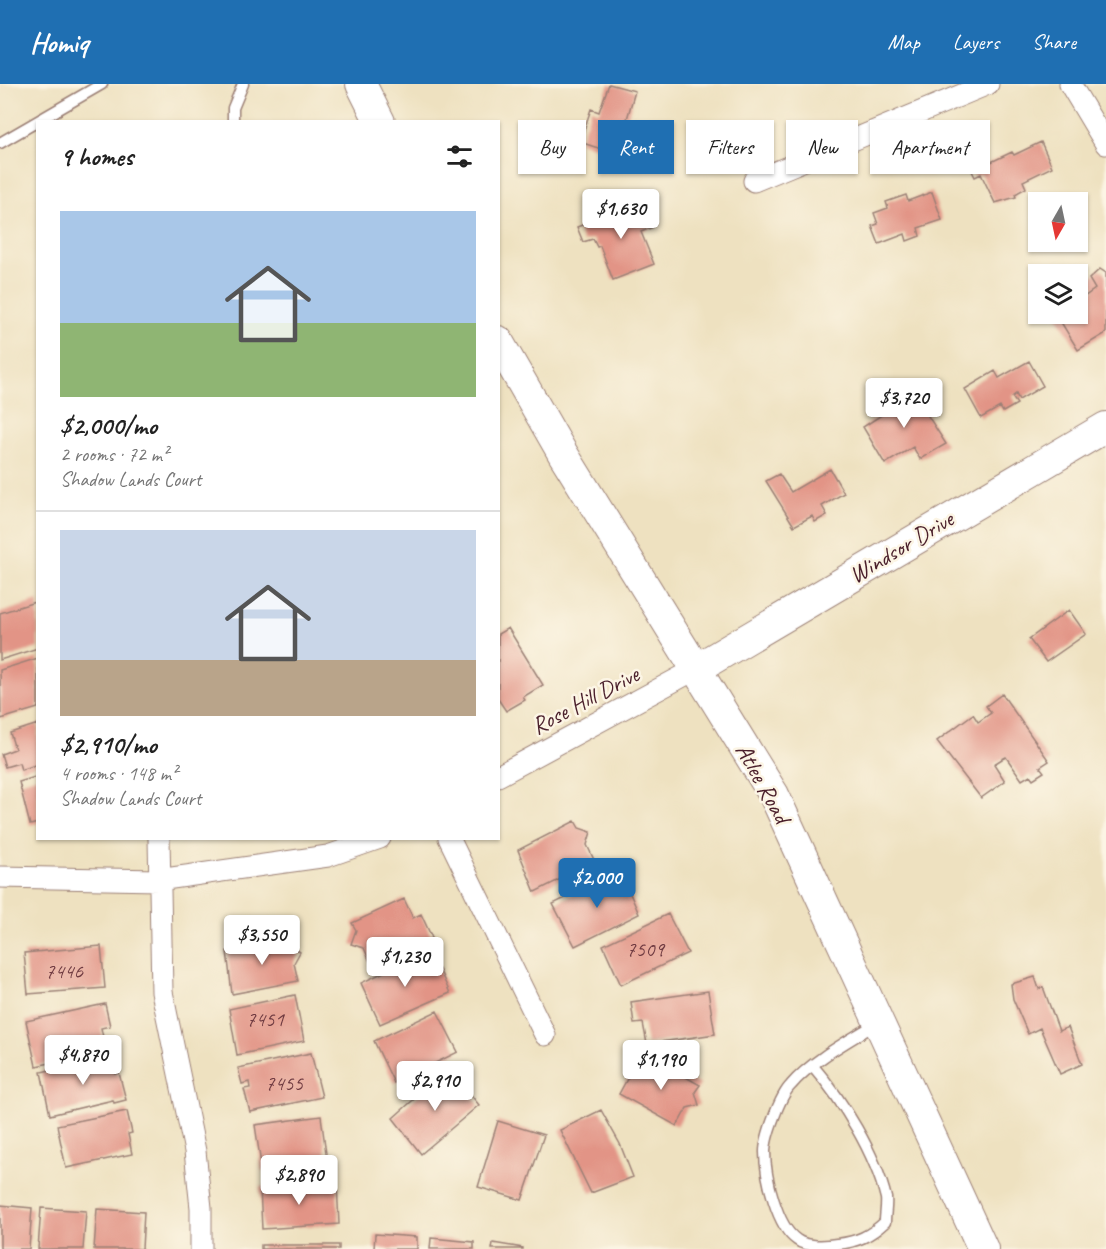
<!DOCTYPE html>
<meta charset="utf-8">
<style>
body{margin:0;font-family:Caveat,sans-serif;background:#f6f6f6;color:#222;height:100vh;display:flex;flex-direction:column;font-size:22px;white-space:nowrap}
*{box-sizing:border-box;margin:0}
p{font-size:20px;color:#767676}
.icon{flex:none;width:33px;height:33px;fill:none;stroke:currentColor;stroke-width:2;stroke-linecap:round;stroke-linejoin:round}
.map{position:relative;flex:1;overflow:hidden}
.drawer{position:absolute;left:36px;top:36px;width:464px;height:720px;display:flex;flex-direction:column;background:#fff;border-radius:0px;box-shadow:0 2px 4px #0004}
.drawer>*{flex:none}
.hud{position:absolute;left:518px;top:36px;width:498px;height:54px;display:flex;gap:12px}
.needle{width:39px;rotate:189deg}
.fabs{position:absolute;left:1028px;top:108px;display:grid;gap:12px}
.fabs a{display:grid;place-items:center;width:60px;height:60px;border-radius:0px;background:#fff;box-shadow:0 2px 4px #0004;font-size:30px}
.price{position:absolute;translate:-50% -51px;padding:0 14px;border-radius:6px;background:#fff;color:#222;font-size:20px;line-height:39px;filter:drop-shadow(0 2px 3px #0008)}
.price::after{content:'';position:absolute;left:50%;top:36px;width:18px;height:14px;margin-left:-9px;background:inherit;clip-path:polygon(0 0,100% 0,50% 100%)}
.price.on{background:#1f6fb2;color:#fff}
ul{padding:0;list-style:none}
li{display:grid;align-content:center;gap:12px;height:318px;padding:0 24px}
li+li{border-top:2px solid #e0e0e0}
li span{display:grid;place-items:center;height:186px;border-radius:0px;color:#555}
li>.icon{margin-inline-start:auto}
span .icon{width:108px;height:108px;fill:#fffc;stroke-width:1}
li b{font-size:26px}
h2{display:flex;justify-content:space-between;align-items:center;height:72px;padding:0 24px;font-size:26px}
.chip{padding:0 21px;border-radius:0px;background:#fff;box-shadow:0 2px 4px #0004;font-size:21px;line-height:54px}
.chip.on{background:#1f6fb2;color:#fff}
header{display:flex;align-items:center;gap:36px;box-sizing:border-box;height:84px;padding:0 30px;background:#1f6fb2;color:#fff}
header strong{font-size:28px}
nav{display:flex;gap:33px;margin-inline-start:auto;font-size:21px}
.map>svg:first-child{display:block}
</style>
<header>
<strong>Homiq</strong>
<nav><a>Map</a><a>Layers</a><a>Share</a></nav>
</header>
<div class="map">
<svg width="1106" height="1165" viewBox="0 0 1106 1165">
<rect width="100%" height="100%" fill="#fcf5e5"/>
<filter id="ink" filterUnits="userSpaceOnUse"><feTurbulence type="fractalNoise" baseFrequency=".0167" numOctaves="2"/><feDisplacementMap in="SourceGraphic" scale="12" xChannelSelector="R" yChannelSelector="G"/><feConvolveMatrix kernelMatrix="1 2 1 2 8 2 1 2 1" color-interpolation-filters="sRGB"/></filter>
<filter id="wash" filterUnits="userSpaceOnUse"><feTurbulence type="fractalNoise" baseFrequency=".008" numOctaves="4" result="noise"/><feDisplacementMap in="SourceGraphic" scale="24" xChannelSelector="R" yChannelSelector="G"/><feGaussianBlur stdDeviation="1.35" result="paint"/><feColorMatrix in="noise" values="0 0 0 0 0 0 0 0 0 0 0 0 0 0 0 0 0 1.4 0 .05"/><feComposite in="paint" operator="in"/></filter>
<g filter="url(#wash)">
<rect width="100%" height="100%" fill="#eee1c0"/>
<g id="blocks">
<path fill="#e29486" d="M609,0l26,7 -12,42 -6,-2 -7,21 -30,-10 11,-33 8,3z
M1041,58l11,25 -29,14 3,7 -11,6 1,3 -21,6 -14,-29 -6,3 -3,-6 40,-19 2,3z
M932,108l10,28 -24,8 2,8 -13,5 -2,-7 -26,10 -7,-18 6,-2 -4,-11 14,-5 -2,-6 20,-7 2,6z
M643,118l10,25 -12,5 13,32 -41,16 -13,-34 -3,1 -4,-8 -10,3 -6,-15z
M1100,185l6,4v60l-28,17 -22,-36h21v-12l18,-13 -6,-10z
M1029,277l14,25 -24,14 -3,-6 -4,3 5,7 -14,8 -3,-5 -19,11 -16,-29 30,-18 4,7z
M907,299l2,4 2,-2 6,14 29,45 -26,15 -7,-12 -28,17 -22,-37 37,-24 -5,-9z
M830,385l14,24 -22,13 5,9 -12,7 -3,-6 -18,10 -28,-45 13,-7 12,18z
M38,517v47l-38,12v-47z
M1069,526l17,24 -40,28 -17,-23z
M508,544l35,57 -20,12 2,3 -19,11 -8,-12v-65z
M38,574v50l-37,11 -1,-49z
M1002,610l47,67 -9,6 4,5 -11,7 -3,-4 -8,5 -16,-23 -4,2 -8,5 11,17 -24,17 -44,-57 36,-27 5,8 13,-9 -5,-7z
M38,640v40l-17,6 -2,-7 -14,4 -4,-13 14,-5 -5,-16z
M38,692v47l-8,2 -11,-43z
M575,737l4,7 12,4 -4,13 8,17 -60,30 -17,-42z
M620,787l19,43 -64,32 -22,-42z
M404,815l9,19 8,-4 11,24 -60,28 -8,-18 -13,-4 5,-14 -4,-7z
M668,830l20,39 -67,32 -18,-40z
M289,855l1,6 10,7 -6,11 4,18 -66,13 -5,-43z
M101,862l4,42 -77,6 -4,-41z
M430,866l7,16 -5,2 2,4 5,-3 11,24 -70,31 -19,-41z
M1035,893l4,12 4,-2 16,44 9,-4 14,37 -22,10 -20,-46 -12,6 -15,-35 -2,-15z
M708,907l7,43 -68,10 -4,-21 -9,1 -3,-22z
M295,911l9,46 -67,14 -8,-46z
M105,920l5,22 -9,2 5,23 -70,15 -10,-45z
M437,927l21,41 -64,31 -20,-42z
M311,969l11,44 -72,15 -6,-23 6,-1 -1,-6 -7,2 -4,-16z
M114,972l1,18 4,-1 7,27 -12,3 -1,-3 -63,15 -9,-43z
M650,973l50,28 -5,7 4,13 -12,3 -10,18 -58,-32 13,-24 8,5z
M448,985l11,13 -4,4 2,3 5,-5 17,21 -58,49 -28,-36z
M601,1026l19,34 13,33 -42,16 -31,-63z
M127,1027l5,22 -4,1 4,20 -66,14 -9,-43z
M321,1032l6,45 -65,10 -7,-46z
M498,1037l46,14 -22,65 -44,-13z
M337,1099l2,41 -77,5 -2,-42z
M0,1121l32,3 -3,41h-29z
M41,1124l45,3 -3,38h-45z
M97,1125l47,3 -2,37h-48z
M375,1150l42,3v12h-43z
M431,1154l43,4v7h-44z
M493,1159l30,5v1h-31z
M261,1161h78v4h-78z"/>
</g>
</g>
<g filter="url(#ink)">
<use href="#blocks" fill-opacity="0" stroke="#9c8076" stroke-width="1.5"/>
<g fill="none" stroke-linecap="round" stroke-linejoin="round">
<defs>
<path id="lane" d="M233,38v-14l10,-24
M0,59l102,-59
M813,982c30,35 62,87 73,132 1,7 -1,16 -1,24 -15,14 -28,20 -48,22 -11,2 -31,3 -40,-4 -20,-13 -32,-64 -32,-88 0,-15 15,-56 26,-67 20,-24 59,-45 85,-61"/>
<path id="street" d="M1070,0l36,60
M754,97l234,-97
M498,692l198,-107
M159,754l3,154 33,159 6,57v41
M449,754l96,197
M0,793l158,3 170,-24 52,-18"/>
<path id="secondary" d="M361,0l19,38
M498,257l65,113 211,341 209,454
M696,585l410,-242"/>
</defs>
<use href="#lane" stroke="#9c8076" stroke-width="13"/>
<use href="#street" stroke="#9c8076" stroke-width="23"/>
<use href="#secondary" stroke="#9c8076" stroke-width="32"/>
<use href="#lane" stroke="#fff" stroke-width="10"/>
<use href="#street" stroke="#fff" stroke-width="21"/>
<use href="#secondary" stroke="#fff" stroke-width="30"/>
</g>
</g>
<g text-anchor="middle" stroke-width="5" stroke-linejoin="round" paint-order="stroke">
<g font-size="21" fill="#703c42">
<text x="645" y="872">7509</text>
<text x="64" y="894">7446</text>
<text x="265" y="942">7451</text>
<text x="284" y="1006">7455</text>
</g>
<g font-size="24" fill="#4a1f2b" stroke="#fcf5e5">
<text transform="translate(901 463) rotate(-31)" y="8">Windsor Drive</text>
<text transform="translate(585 616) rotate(-28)" y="8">Rose Hill Drive</text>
<text transform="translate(763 699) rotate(61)" y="8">Atlee Road</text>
</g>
</g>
</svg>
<div class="fabs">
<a><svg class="needle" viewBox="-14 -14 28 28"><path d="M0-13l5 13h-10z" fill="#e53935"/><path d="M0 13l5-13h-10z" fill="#767676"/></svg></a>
<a><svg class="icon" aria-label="layers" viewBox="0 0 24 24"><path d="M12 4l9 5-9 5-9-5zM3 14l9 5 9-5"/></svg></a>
</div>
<b class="price" style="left:621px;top:156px">$1,630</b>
<b class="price" style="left:904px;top:345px">$3,720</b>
<b class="price on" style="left:597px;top:825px">$2,000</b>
<b class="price" style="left:262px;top:882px">$3,550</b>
<b class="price" style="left:405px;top:904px">$1,230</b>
<b class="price" style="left:83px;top:1002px">$4,870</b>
<b class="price" style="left:661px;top:1007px">$1,190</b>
<b class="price" style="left:435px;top:1028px">$2,910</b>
<b class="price" style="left:299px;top:1122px">$2,890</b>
<div class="hud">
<a class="chip">Buy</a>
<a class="chip on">Rent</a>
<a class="chip">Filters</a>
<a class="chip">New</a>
<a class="chip">Apartment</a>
</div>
<section class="drawer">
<h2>9 homes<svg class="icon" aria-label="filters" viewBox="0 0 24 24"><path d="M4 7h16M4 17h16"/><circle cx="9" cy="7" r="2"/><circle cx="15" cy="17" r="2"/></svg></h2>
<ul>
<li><span style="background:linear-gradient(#a9c7e8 60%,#8fb573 0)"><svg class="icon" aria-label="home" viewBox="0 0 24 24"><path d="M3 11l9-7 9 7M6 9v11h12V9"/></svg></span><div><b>$2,000/mo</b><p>2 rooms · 72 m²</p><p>Shadow Lands Court</p></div></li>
<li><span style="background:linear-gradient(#c9d6e8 70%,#b9a48a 0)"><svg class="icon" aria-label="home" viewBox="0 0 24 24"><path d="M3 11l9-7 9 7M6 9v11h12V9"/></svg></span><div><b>$2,910/mo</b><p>4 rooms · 148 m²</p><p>Shadow Lands Court</p></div></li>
</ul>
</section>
</div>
